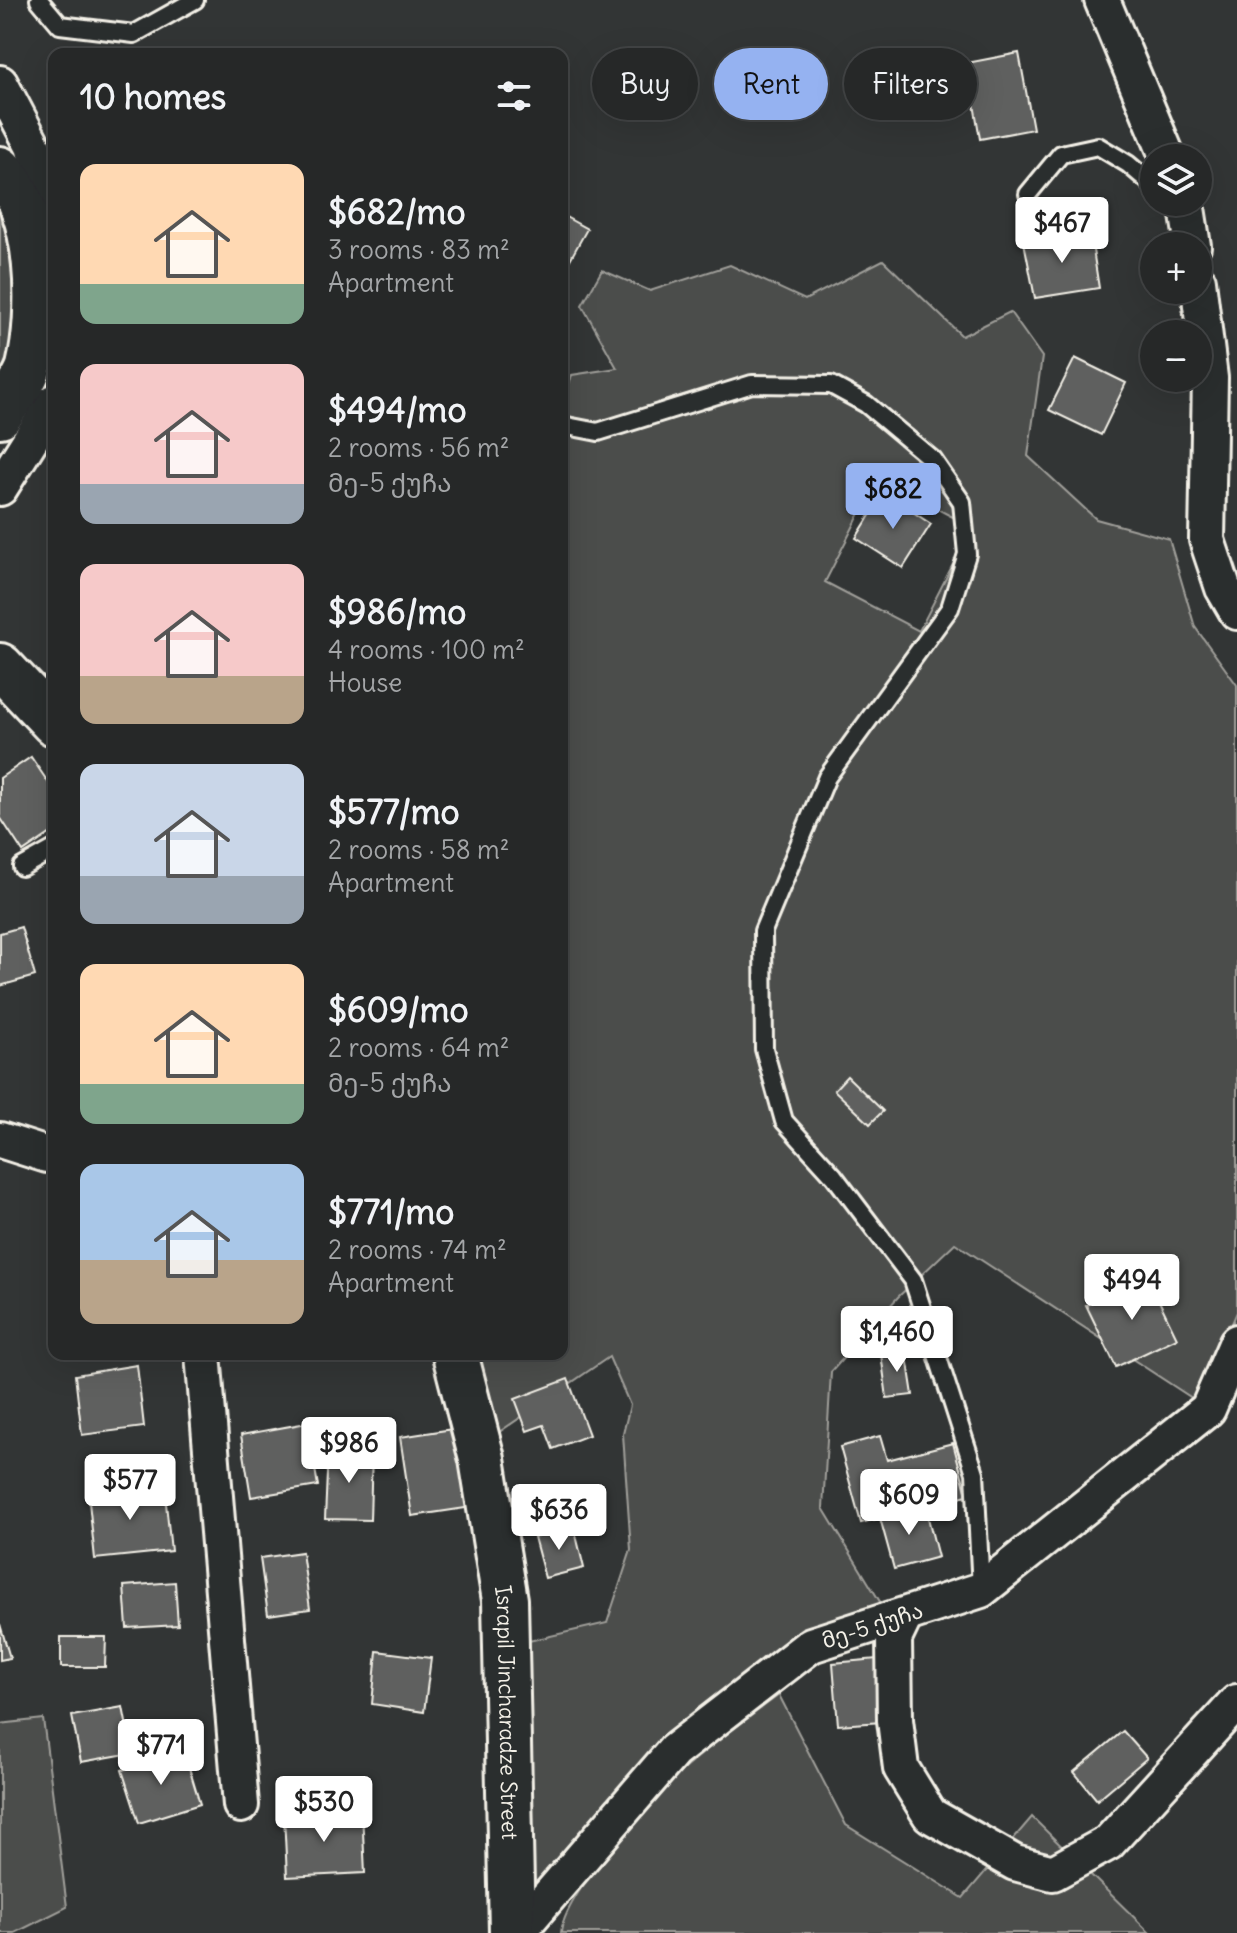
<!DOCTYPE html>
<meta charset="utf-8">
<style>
body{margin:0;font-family:Delius,"Noto Sans Georgian",sans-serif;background:#2e3030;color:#f1f3f6;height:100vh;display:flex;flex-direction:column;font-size:30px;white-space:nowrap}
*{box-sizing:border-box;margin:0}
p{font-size:26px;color:#a4a6a8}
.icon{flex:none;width:44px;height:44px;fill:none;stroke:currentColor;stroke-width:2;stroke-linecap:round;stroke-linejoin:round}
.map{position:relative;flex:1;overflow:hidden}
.side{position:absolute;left:48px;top:48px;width:520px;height:1312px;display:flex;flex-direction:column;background:#262828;border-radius:16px;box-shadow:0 8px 32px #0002,0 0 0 2px #424445}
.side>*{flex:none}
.top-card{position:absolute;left:592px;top:48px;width:524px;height:72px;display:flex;gap:16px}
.fabs{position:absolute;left:1140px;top:144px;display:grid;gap:16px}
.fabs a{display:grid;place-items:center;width:72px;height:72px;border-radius:50%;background:#262828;box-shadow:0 8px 32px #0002,0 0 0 2px #424445;font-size:40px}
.price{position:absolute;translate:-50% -68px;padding:0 18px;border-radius:8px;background:#fff;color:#222;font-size:26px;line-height:52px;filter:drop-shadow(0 2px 4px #0008)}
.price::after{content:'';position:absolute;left:50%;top:48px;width:24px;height:18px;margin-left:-12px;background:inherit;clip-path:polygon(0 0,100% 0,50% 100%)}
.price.current{background:#95b2f1;color:#111}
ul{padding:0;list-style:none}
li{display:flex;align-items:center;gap:24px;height:200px;padding:0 32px}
li span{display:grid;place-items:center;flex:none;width:224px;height:160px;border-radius:16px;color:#555}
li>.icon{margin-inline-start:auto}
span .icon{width:96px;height:96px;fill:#fffc;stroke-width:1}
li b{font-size:34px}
h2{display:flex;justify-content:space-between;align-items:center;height:96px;padding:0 32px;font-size:34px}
.pill{padding:0 28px;border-radius:36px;background:#262828;box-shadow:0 8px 32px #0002,0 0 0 2px #424445;font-size:28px;line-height:72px}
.pill.current{background:#95b2f1;color:#111}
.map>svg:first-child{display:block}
</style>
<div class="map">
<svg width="1237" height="1933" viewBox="0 0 1237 1933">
<rect width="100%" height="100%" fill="#323535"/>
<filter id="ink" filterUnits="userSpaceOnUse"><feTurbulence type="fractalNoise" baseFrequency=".0125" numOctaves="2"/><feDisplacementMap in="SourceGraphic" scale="16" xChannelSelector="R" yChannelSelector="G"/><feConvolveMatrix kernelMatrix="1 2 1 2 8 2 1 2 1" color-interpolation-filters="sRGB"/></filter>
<g filter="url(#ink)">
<path fill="#4b4d4c" stroke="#a09f9a" stroke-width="2" fill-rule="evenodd" d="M0,192l20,63 -5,106 -15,28z
M883,260l79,76 48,-24 32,45 -14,99 68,63 73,20 26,88 42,58v627l-39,90 -243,-159 -57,54 -67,75 -8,136 62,102 -93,26 -132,104 -134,164 -6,-261 87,-20 24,-73 -8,-116 7,-29 -21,-48 -120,82 -24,-85h97v-950l10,-29 45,-7 -35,-63 20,-35 48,21 80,-26 75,35zM878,478l94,49 -53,104 -94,-49z
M779,1695l67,130 117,73 69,-81 118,116h-589c3,-40 97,-143 130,-170 28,-24 58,-46 88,-68z
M43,1719l24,188 -52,26h-15v-209z"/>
<path fill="#5f605f" stroke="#f4f1e8" stroke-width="2" d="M1019,53l14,76 -53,10 -13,-76z
M562,215l25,14 -25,45z
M1090,231l9,57 -64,10 -11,-56z
M1075,358l51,25 -25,52 -52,-25z
M884,493l47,31 -28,44 -47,-30z
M31,757l23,34v40l-31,21 -23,-35v-39z
M21,927l14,49 -35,10v-53z
M847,1076l36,35 -13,13 -36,-34z
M1147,1276l30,62 -61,29 -30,-62z
M906,1350l7,45 -26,3 -6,-44z
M137,1365l7,62 -62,8 -7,-60z
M568,1379l21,56 -36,14 -9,-24 -17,6 -12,-32z
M307,1423l11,63 -67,11 -10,-62z
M466,1427l13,79 -67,10 -12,-79z
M880,1436l7,24 66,-17 14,52 -106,28 -21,-76z
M328,1450l44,2 -2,68 -45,-1z
M164,1484l7,67 -76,8 -7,-67z
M925,1506l13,51 -44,12 -14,-51z
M574,1527l10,41 -39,10 -11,-41z
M302,1552l8,57 -42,6 -8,-57z
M175,1582l3,43 -51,3 -3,-42z
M0,1624l10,34 -10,2z
M61,1637h45l-1,30h-44z
M377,1651l54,7 -7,54 -52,-8z
M877,1659l5,63 -44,3 -5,-62z
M123,1707l9,46 -51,9 -9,-46z
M1123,1731l24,27 -50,42 -23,-28z
M184,1751l16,53 -61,19 -17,-53z
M362,1812l3,61 -78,4 -3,-62z"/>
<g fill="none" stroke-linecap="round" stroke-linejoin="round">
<defs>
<path id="lane" d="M39,0l21,25 74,9 61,-34
M1028,194l33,-40 37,-8 30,18 26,22
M562,425l36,7 154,-48 79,1 35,19 67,56 29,42 5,52 -17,54 -123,169 -64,154 1,118 20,72 50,55 79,104 62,193 6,116
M22,867l32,-18"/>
<g id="street">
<path d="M1102,0l66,158"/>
<path d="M0,83l33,63 21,74"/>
<path d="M1186,202l7,44"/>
<path d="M1198,281l12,97 -3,162 16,48 14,24"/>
<path d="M0,488l54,-86"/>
<path d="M0,1140l47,15 7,-2"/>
<path d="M203,1354l38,451"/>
<path d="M904,1618l-10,21 1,81 6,48 29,47 85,48 38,10 55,-30 129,-141"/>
<path id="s1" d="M517,1933l157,-182 137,-106 170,-55 227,-181 29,-67"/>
</g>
<g id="secondary">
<path d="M0,169c41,41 42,144 29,198 -5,16 -20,33 -29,48"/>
<path d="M0,666l54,57"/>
<path id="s2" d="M455,1354l27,105 23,141 7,333"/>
</g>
</defs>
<use href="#lane" stroke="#f4f1e8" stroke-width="22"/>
<use href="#street" stroke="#f4f1e8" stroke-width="40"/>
<use href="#secondary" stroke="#f4f1e8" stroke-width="50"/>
<use href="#lane" stroke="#2a2d2e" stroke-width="16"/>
<use href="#street" stroke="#2a2d2e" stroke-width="34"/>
<use href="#secondary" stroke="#2a2d2e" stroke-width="44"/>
</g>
</g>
<g text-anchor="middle" stroke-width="8" stroke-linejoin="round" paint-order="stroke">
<g font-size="22" fill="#f4f1e8" stroke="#2a2d2e">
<text dy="8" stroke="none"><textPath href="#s1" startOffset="478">მე-5 ქუჩა</textPath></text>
<text dy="8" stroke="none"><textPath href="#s2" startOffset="364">Israpil Jincharadze Street</textPath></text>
</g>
</g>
</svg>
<div class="fabs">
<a><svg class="icon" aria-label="layers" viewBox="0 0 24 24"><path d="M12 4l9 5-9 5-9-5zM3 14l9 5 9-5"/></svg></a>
<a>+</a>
<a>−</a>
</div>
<b class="price" style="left:1062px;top:265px">$467</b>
<b class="price current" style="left:893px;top:531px">$682</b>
<b class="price" style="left:1132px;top:1322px">$494</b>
<b class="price" style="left:897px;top:1374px">$1,460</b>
<b class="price" style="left:349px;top:1485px">$986</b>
<b class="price" style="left:130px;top:1522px">$577</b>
<b class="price" style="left:909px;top:1537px">$609</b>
<b class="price" style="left:559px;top:1552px">$636</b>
<b class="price" style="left:161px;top:1787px">$771</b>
<b class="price" style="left:324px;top:1844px">$530</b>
<div class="top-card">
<a class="pill">Buy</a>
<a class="pill current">Rent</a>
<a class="pill">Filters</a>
</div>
<section class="side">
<h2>10 homes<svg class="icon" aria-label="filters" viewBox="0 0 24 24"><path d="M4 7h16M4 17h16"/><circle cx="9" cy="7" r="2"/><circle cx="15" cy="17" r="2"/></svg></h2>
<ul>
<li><span style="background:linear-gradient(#ffd9b3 75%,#7fa58c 0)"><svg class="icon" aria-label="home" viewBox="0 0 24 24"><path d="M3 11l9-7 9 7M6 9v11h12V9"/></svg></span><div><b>$682/mo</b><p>3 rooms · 83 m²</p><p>Apartment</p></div></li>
<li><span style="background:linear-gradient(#f6c9c9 75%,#9aa5b1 0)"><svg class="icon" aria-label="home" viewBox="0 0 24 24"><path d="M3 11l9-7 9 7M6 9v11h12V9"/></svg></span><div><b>$494/mo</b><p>2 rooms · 56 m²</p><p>მე-5 ქუჩა</p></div></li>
<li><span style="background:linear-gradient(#f6c9c9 70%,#b9a48a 0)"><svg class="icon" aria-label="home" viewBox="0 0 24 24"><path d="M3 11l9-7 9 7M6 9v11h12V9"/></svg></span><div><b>$986/mo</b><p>4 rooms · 100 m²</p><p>House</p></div></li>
<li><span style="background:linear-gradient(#c9d6e8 70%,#9aa5b1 0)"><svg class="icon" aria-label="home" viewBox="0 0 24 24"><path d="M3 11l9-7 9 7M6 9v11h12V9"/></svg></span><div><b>$577/mo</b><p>2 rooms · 58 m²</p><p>Apartment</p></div></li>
<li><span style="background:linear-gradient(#ffd9b3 75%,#7fa58c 0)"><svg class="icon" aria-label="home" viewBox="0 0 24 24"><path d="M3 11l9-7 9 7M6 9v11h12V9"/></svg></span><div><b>$609/mo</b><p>2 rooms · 64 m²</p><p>მე-5 ქუჩა</p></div></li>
<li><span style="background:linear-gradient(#a9c7e8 60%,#b9a48a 0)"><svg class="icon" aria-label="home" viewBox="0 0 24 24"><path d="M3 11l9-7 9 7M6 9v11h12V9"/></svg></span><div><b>$771/mo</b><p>2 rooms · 74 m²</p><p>Apartment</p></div></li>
</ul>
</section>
</div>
